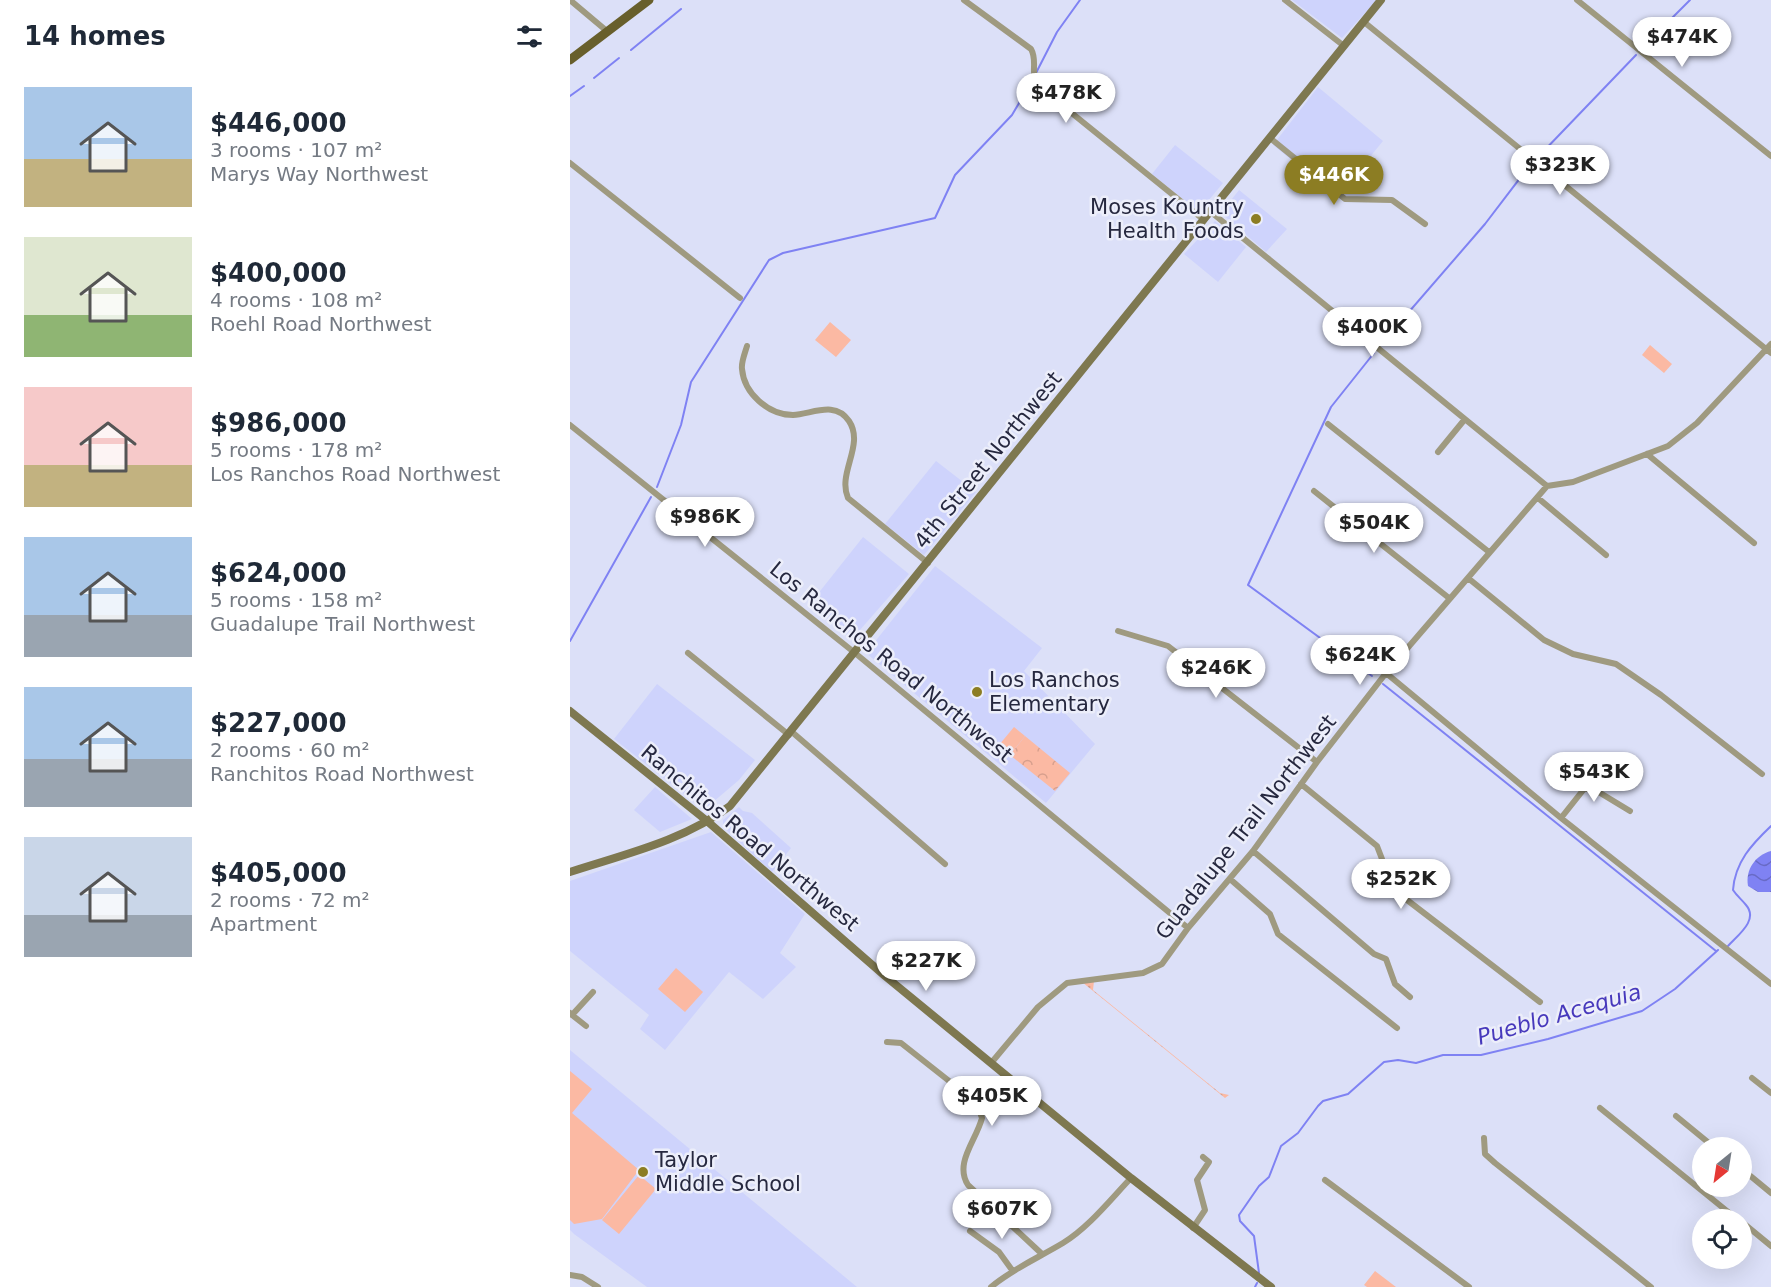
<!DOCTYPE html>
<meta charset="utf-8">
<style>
body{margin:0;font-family:"DejaVu Sans",sans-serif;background:#f2f2f3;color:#1f2937;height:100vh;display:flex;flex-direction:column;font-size:22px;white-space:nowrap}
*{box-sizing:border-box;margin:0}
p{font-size:20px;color:#747a83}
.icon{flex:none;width:33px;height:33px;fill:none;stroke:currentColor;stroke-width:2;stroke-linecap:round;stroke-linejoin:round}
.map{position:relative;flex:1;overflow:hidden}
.side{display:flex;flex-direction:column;background:#fff;width:570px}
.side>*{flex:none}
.needle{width:39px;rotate:210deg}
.fabs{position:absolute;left:1122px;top:1137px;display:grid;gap:12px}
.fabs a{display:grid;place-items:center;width:60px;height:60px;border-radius:50%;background:#fff;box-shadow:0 6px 24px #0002;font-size:30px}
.price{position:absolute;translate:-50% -51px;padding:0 14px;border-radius:21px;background:#fff;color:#222;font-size:20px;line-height:39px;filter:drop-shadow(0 2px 3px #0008)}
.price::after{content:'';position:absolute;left:50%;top:36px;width:18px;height:14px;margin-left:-9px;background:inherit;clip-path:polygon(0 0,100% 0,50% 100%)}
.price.active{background:#8c7d23;color:#fff}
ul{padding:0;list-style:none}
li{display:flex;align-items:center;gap:18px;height:150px;padding:0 24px}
li span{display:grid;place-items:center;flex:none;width:168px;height:120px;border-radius:0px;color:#555}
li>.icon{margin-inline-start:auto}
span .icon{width:72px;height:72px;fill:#fffc;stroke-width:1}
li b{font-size:26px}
h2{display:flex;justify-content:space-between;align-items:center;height:72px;padding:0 24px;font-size:26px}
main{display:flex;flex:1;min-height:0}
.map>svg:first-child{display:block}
</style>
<main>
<section class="side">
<h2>14 homes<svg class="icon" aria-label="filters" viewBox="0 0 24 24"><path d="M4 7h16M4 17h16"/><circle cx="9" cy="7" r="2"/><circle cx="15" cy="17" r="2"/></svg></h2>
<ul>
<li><span style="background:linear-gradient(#a9c7e8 60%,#c2b280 0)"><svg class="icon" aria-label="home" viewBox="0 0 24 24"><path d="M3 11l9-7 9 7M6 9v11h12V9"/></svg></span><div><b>$446,000</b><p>3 rooms · 107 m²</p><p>Marys Way Northwest</p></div></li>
<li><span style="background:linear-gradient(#dfe7d0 65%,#8fb573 0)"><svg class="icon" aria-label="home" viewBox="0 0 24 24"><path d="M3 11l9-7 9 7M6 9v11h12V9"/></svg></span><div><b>$400,000</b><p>4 rooms · 108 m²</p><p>Roehl Road Northwest</p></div></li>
<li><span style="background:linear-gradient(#f6c9c9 65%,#c2b280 0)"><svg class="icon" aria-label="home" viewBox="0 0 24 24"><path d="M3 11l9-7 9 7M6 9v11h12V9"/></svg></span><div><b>$986,000</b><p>5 rooms · 178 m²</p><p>Los Ranchos Road Northwest</p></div></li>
<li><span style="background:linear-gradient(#a9c7e8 65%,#9aa5b1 0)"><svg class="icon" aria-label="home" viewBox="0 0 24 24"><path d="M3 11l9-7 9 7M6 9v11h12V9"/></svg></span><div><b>$624,000</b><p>5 rooms · 158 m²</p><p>Guadalupe Trail Northwest</p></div></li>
<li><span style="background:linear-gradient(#a9c7e8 60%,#9aa5b1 0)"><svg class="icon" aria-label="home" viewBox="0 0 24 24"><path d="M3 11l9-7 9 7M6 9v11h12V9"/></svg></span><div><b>$227,000</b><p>2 rooms · 60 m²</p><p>Ranchitos Road Northwest</p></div></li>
<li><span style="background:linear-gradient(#c9d6e8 65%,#9aa5b1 0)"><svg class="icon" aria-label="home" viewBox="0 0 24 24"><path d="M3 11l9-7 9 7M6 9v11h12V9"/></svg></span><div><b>$405,000</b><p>2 rooms · 72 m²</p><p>Apartment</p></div></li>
</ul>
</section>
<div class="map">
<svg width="1201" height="1287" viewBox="0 0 1201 1287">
<defs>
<pattern id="grass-dots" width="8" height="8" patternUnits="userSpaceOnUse" patternTransform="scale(1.5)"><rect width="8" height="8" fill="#fbb9a3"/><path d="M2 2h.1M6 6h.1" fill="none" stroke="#d79f8d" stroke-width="1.8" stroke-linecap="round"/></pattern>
<pattern id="park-crowns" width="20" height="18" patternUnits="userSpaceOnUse" patternTransform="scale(1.5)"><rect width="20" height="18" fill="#fbb9a3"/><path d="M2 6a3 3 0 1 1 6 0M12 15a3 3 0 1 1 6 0" fill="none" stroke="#d79f8d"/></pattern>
<pattern id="water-waves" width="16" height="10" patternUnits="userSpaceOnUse" patternTransform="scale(1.5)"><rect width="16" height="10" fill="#7f82f3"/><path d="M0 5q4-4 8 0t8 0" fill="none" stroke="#686ac6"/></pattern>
</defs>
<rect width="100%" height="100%" fill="#dce0f8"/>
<path fill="#ced3fc" d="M722,0h85l-35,38z
M748,87l65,54 -46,56 -64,-52z
M605,145l48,38 -24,29 -47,-38z
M669,190l48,39 -21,23 -45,-39z
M645,221l31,26 -28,35 -34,-28z
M366,461l40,31 -52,63 -39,-31z
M293,537l46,37 -57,65 -43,-34z
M365,566l107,82 -18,23 71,73 -49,59 -180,-150z
M87,684l98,76 -16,20 -33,28h-4l-88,-69z
M85,787l37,32 -32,13 -26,-22z
M169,807l4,4 9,2 39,35 -19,24 -49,-45v-7z
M141,832l94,82 -25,39 16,14 -33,32 -34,-27 -64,78 -25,-21 9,-14 -79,-64v-70z
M0,1050l287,237h-210l-73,-53 -4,-4z"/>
<path fill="url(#grass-dots)" d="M524,981l-1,9 127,103 9,2 -4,3 -143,-116z"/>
<path fill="url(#park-crowns)" d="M455,736l45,37 -15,18 -45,-36z"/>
<path fill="#fbb9a3" d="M260,322l21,18 -15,17 -21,-17z
M1080,345l22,19 -8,9 -22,-18z
M444,727l11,9 -15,19 -11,-10z
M106,968l27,24 -18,20 -27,-23z
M0,1071l22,18 -20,24 67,57 -37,49 -28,5 -4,-4z
M69,1175l17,14 -37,45 -17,-14z
M805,1271l21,16h-29l-3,-2z"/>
<path fill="url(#water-waves)" d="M1201,851v41h-13l-10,-6c-3,-17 8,-31 23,-35z"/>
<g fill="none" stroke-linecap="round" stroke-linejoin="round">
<path stroke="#7f82f3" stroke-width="2" d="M1077,43l43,-43
M61,50l50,-41
M466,73l21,-41 23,-32
M24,78l25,-20
M0,96l14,-10
M968,157l98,-102
M812,343l103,-119 45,-59
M87,487l24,-62 10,-43 78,-122 14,-7 152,-35 20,-43 57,-60 20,-34
M0,641l81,-144
M802,676l-124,-91 83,-178 43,-54
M813,684l333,267
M1158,946c10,-11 31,-26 18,-41 -5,-6 -9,-9 -13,-15 2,-28 19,-46 38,-64
M689,1273l-5,-37 -14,-15 -1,-6 20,-29 10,-9 12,-31 17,-13 20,-27 5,-5 25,-7 36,-32 14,-2 18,3 27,-8h38l67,-16 94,-28 33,-22 43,-39
M685,1287l2,-4"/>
<path stroke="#9f9a80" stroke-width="6" d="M0,0l38,32
M394,0l67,49c7,12 -1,24 6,36l167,135
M715,0l59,46
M1007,0l194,156
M794,22l407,331
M700,138l75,61 47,1 33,24
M0,163l170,135
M641,212l336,274
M177,346c-2,7 -6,16 -5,23 2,24 26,46 51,46 19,-1 42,-15 56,6 16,24 -12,52 -1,77l80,65
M758,424l161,128
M0,425l285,228 333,275
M868,452l27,-33
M1077,454l107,89
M744,491l135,107
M968,498l68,57
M898,578l76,62 29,14 43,10 45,31 101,79
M548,631l50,15 149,116
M118,653l101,82
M816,673l175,145 210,166
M222,732l153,132
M731,784l76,62 5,13 -1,21 159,122
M991,818l23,-29 8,-1 38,23
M683,851l121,103 12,5 9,25 15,13
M660,879l40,35 8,20 119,94
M0,1013l2,2 21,-23
M2,1015l14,11
M317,1042l14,1 76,60 5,15c-6,23 -28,45 -14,67l74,69
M422,1062l46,-55 29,-24 76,-10 19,-9 26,-36 65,-77 64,-89 69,-89 161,-187 26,-4 95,-36 29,-23 74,-79
M1182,1078l19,15
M1030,1108l138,112
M1106,1116l39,32
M914,1138l1,16 10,9 156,124
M1172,1169l29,24
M755,1180l144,107
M1172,1222l29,24
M623,1228l12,-18 -8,-30 12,-18 -6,-5
M400,1231l29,21 13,18
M0,1275l12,2 16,10
M421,1287c23,-19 47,-29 72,-44 26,-16 47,-43 68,-65"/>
<path stroke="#7e7850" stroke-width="8" d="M0,711l137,110 178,155 246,202 140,109
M0,872c55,-18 113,-31 160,-66l651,-806"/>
<path stroke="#685f2c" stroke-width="9" d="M0,60l79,-60"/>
</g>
<g fill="#8c7d23" stroke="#eceefa" stroke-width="2">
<circle cx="686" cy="219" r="6"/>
<circle cx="407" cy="692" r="6"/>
<circle cx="73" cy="1172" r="6"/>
</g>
<g text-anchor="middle" stroke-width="5" stroke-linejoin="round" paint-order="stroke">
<g font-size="21" fill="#26283f" stroke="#eceefa" text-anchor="start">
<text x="674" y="214" text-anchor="end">Moses Kountry<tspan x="674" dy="24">Health Foods</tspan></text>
<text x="419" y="687">Los Ranchos<tspan x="419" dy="24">Elementary</tspan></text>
<text x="85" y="1167">Taylor<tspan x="85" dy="24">Middle School</tspan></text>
</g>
<g font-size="21" fill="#26283f" stroke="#eceefa">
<text transform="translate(418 460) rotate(-51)" y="7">4th Street Northwest</text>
<text transform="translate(321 662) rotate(39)" y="7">Los Ranchos Road Northwest</text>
<text transform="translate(676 827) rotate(-52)" y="7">Guadalupe Trail Northwest</text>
<text transform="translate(180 838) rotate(40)" y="7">Ranchitos Road Northwest</text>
</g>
<g font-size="22" font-style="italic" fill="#4739bc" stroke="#eceefa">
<text transform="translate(989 1014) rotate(-16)" y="8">Pueblo Acequia</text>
</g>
</g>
</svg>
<div class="fabs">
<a><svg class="needle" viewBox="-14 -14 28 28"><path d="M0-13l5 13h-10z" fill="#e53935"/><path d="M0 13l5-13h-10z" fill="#747a83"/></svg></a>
<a><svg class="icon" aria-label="locate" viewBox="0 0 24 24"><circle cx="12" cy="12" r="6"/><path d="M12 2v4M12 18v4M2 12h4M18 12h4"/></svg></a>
</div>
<b class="price" style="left:1112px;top:68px">$474K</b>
<b class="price" style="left:496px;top:124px">$478K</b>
<b class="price" style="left:990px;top:196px">$323K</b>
<b class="price active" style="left:764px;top:206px">$446K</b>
<b class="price" style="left:802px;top:358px">$400K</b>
<b class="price" style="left:135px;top:548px">$986K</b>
<b class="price" style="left:804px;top:554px">$504K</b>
<b class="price" style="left:790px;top:686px">$624K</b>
<b class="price" style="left:646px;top:699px">$246K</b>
<b class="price" style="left:1024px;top:803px">$543K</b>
<b class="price" style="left:831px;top:910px">$252K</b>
<b class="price" style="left:356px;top:992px">$227K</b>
<b class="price" style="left:422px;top:1127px">$405K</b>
<b class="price" style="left:432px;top:1240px">$607K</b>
</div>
</main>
